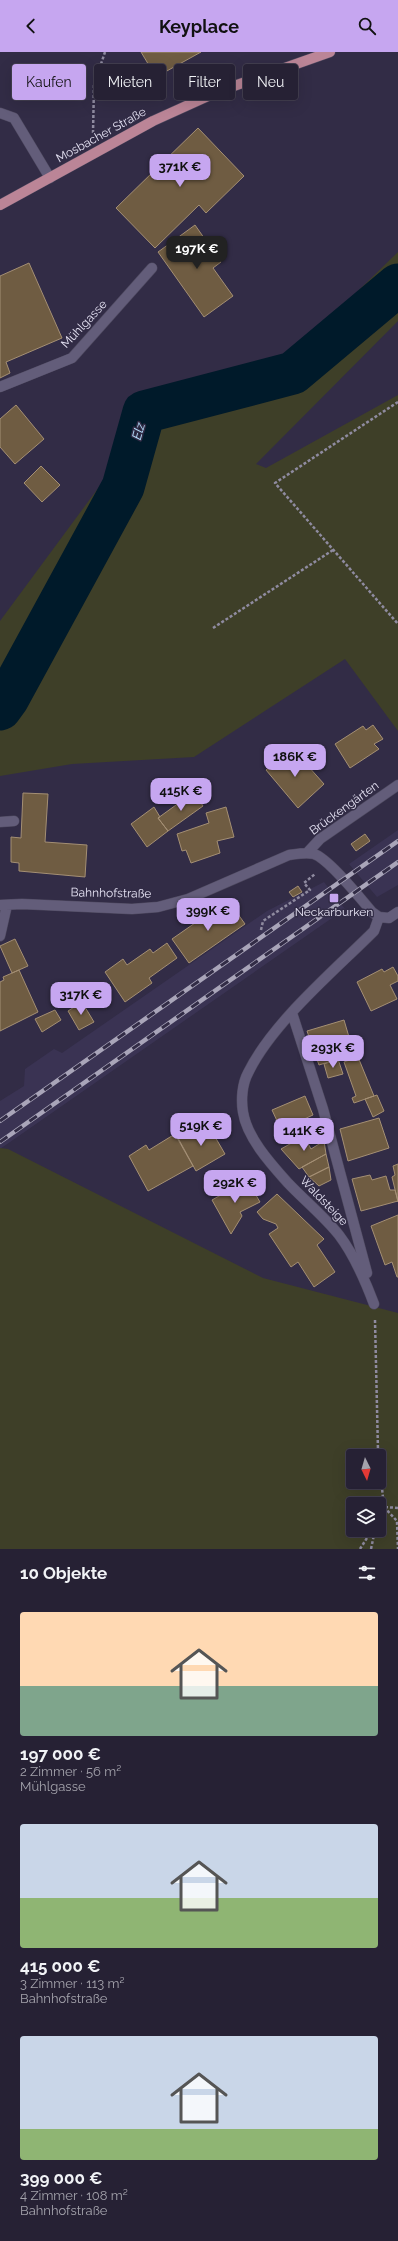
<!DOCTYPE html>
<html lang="de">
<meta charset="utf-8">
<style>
body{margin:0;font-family:Raleway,sans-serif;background:#2e293c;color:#f1f3f6;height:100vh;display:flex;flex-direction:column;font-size:15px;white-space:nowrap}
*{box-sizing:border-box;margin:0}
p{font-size:13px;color:#a4a3ac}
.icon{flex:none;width:22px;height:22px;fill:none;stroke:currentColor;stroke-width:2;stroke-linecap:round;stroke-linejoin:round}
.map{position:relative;height:1497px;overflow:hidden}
.panel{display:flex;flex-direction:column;background:#262134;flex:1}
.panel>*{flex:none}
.top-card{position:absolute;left:12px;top:12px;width:374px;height:36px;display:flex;gap:8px}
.needle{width:26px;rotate:175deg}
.tools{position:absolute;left:346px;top:1397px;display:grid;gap:8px}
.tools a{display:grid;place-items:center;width:40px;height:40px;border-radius:4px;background:#262134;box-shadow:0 4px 16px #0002,0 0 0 1px #423e4f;font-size:20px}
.price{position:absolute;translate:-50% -34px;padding:0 9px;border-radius:8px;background:#c6a6f0;color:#111;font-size:13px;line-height:26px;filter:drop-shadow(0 1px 2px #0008)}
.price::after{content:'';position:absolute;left:50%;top:24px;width:12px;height:9px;margin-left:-6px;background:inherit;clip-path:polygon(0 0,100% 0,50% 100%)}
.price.current{background:#222;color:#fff}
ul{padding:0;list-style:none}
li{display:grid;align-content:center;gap:8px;height:212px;padding:0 20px}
li span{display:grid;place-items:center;height:124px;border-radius:4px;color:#555}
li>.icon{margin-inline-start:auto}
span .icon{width:72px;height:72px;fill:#fffc;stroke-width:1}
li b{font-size:17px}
h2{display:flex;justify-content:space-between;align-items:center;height:48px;padding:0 20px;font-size:17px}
.pill{padding:0 14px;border-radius:4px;background:#262134;box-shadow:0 4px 16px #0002,0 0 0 1px #423e4f;font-size:14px;line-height:36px}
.pill.current{background:#c6a6f0;color:#111}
header{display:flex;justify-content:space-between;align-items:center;height:52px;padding:0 20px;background:#c6a6f0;color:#111;font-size:18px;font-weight:700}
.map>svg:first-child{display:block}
</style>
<header><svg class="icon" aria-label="back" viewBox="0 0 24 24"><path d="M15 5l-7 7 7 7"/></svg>Keyplace<svg class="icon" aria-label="search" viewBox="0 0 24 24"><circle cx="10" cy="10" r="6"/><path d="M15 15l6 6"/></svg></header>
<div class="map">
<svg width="398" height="1497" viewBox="0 0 398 1497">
<rect width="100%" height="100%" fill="#322c46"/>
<path fill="#3a3353" d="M398,778v55l-21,12 -28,-33z
M324,830l21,27 -345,240v-48l24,-15 1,-17 29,-20 8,4 205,-142z"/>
<path fill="#3e3f28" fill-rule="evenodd" d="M398,200v69l-142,143 10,4 132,-73v336l-53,-72 -151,98 -122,7 -72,12v-155l158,-214 132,-50z
M0,1096l8,1 255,129 135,35v236h-398zM353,1404h26v26h-26zM353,1452h26v26h-26z"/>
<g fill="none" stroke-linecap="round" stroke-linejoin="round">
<path stroke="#001a2a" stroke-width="43" d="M0,657l8,-11 115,-211 21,-75 149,-39 105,-88"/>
</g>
<path fill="#6f5c42" stroke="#a48f74" d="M141,0h60l-45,25z
M198,76l46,48 -38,37 -7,-8 -44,43 -39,-40z
M195,173l26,37 -8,6 20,28 -29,21 -46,-65z
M29,211l33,75 -56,24 4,11 -10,5v-102z
M16,353l28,34 -29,25 -15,-17v-28z
M41,414l19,19 -18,17 -18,-19z
M373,673l10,14 -9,5 5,5 -29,19 -15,-24 28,-18 3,4z
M292,696l32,36 -26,24 -32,-38z
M194,740l9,14 -35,25 -10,-13z
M23,741l25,1 -3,48 42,3 -2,32 -66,-6v-8l-8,-1v-25l10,1z
M154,755l6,10 -2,1 10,13 -21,16 -16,-23z
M226,755l8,30 -17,4 3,12 -29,10 -5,-13 -4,1 -5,-17 32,-11 -3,-10z
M365,782l5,7 -14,10 -5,-7z
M298,834l4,6 -9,5 -4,-5z
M228,848l17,24 -56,39 -17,-24z
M15,887l13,27 -16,7 -12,-27z
M167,891l10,15 -28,20 3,5 -27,19 -20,-30 18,-13 4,6 23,-16 3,4z
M393,915l5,9v5l-8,4 7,14 -26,12 -14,-29 25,-13 2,3z
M19,918l19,42 -38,19v-49l4,-2 -1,-3z
M82,950l12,20 -15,8 -11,-19z
M55,958l6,10 -19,12 -7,-13z
M344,968l10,34 -35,11 -12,-34z
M358,1005l16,39 -20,7 -2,-5 4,-2 -12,-34z
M338,1007l5,15 -15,4 -4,-14z
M377,1043l7,16 -11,6 -8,-18z
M305,1044l8,19 -11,5 4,7 -22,9 -12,-26z
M379,1066l10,30 -41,13 -8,-32z
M207,1071l18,31 -29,17 -18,-33z
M175,1082l18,32 -45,25 -19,-35 17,-11 3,5z
M304,1084l7,13 13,-8 2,13 -27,15 -18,-20z
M326,1102l3,13 -20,10 -7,-10z
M398,1112v38l-6,-25 3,-2 -2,-9z
M329,1115l2,13 -12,6 -10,-9z
M370,1123l2,5 14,-4 4,14h5l3,11 -37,10 -9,-32z
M247,1128l13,22 -20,10 2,4 -11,18 -19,-34z
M277,1142l47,45 -7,6 18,27 -21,15 -16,-25 -7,5 -22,-33 9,-6 -2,-4 -13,-5 -6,-7z
M398,1163v62h-1l-5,-15 -7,3 -14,-39z"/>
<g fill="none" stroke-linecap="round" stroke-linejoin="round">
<defs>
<path id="minor" d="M0,61l14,5 36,60
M0,335l72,-29 80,-90
M0,770l14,-1
M307,801l13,-14 78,-54
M0,853l22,-1 110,5 26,-2 30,-8 101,-44c8,-1 17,-3 25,-1 15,5 46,44 58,58l7,5
M379,865l10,1 9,-6
M0,884l7,-31
M292,961l31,96 44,164
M374,1252c-9,-24 -19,-48 -35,-69 -15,-19 -35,-35 -51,-52 -17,-19 -41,-45 -45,-71 -2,-12 -1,-28 5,-39 24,-50 86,-102 126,-142l5,-14"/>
<path id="major" d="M0,153l153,-84 64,-29 113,-40"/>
</defs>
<use href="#minor" stroke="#4f4a60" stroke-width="11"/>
<use href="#major" stroke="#4f4a60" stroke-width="11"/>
<path stroke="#8f8ba0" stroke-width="2.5" stroke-dasharray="3 2" stroke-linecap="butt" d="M93,81l1,-48 11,-33
M398,350l-123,81 123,141
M213,576l120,-78
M261,878l2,-9 47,-31 -6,-7 11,-9
M375,1268l3,131 6,56
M384,1455l13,14 1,28
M385,1455l13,1
M379,1466l5,-11
M360,1497l12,-19
M371,1497l4,-19"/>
<use href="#minor" stroke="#635d7a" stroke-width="10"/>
<use href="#major" stroke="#bb8597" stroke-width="10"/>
<defs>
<path id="rail" d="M0,1069l398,-280
M0,1090l398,-280"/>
</defs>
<use href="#rail" stroke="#a9a5b9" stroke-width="4.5"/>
<use href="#rail" stroke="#322c46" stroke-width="3" stroke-dasharray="9" stroke-linecap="butt"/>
</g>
<rect fill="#c6a6f0" stroke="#322c46" stroke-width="1.5" x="329" y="841" width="10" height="10" rx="2"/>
<g text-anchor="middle" stroke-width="3" stroke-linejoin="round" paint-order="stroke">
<g font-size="12" fill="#e6e3f4" stroke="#322c46">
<text transform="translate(101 83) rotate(-29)" y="4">Mosbacher Straße</text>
<text transform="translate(84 272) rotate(-47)" y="4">Mühlgasse</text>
<text transform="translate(344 756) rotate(-36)" y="4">Brückengärten</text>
<text transform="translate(111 841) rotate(1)" y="4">Bahnhofstraße</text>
<text transform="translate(324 1149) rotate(46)" y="4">Waldsteige</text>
</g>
<g font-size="12" fill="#e6e3f4" stroke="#322c46">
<text x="334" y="864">Neckarburken</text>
</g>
<g font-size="13" font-style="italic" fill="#b6e1ff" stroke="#322c46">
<text transform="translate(138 379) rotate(-75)" y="5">Elz</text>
</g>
</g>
</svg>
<div class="tools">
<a><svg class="needle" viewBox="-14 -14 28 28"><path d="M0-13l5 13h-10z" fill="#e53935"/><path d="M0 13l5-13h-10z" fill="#a4a3ac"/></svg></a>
<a><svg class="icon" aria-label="layers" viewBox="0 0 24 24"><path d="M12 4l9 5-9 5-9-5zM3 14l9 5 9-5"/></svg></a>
</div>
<b class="price" style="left:180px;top:136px">371K €</b>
<b class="price current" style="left:197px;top:218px">197K €</b>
<b class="price" style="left:295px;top:726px">186K €</b>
<b class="price" style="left:181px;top:760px">415K €</b>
<b class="price" style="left:208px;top:880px">399K €</b>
<b class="price" style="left:81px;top:964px">317K €</b>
<b class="price" style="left:333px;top:1017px">293K €</b>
<b class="price" style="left:201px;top:1095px">519K €</b>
<b class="price" style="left:304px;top:1100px">141K €</b>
<b class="price" style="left:235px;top:1152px">292K €</b>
<div class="top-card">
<a class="pill current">Kaufen</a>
<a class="pill">Mieten</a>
<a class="pill">Filter</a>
<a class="pill">Neu</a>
</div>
</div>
<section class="panel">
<h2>10 Objekte<svg class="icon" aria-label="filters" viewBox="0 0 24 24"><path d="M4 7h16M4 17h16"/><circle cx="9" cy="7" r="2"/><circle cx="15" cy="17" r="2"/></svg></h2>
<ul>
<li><span style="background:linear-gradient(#ffd9b3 60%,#7fa58c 0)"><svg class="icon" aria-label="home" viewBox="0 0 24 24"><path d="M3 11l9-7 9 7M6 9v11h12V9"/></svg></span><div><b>197 000 €</b><p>2 Zimmer · 56 m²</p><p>Mühlgasse</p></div></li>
<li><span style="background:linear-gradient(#c9d6e8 60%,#8fb573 0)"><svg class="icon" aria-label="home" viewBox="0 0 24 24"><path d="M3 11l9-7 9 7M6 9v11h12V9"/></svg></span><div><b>415 000 €</b><p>3 Zimmer · 113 m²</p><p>Bahnhofstraße</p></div></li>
<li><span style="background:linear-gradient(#c9d6e8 75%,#8fb573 0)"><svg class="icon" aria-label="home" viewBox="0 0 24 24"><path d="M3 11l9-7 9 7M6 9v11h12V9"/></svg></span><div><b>399 000 €</b><p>4 Zimmer · 108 m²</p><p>Bahnhofstraße</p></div></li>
</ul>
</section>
